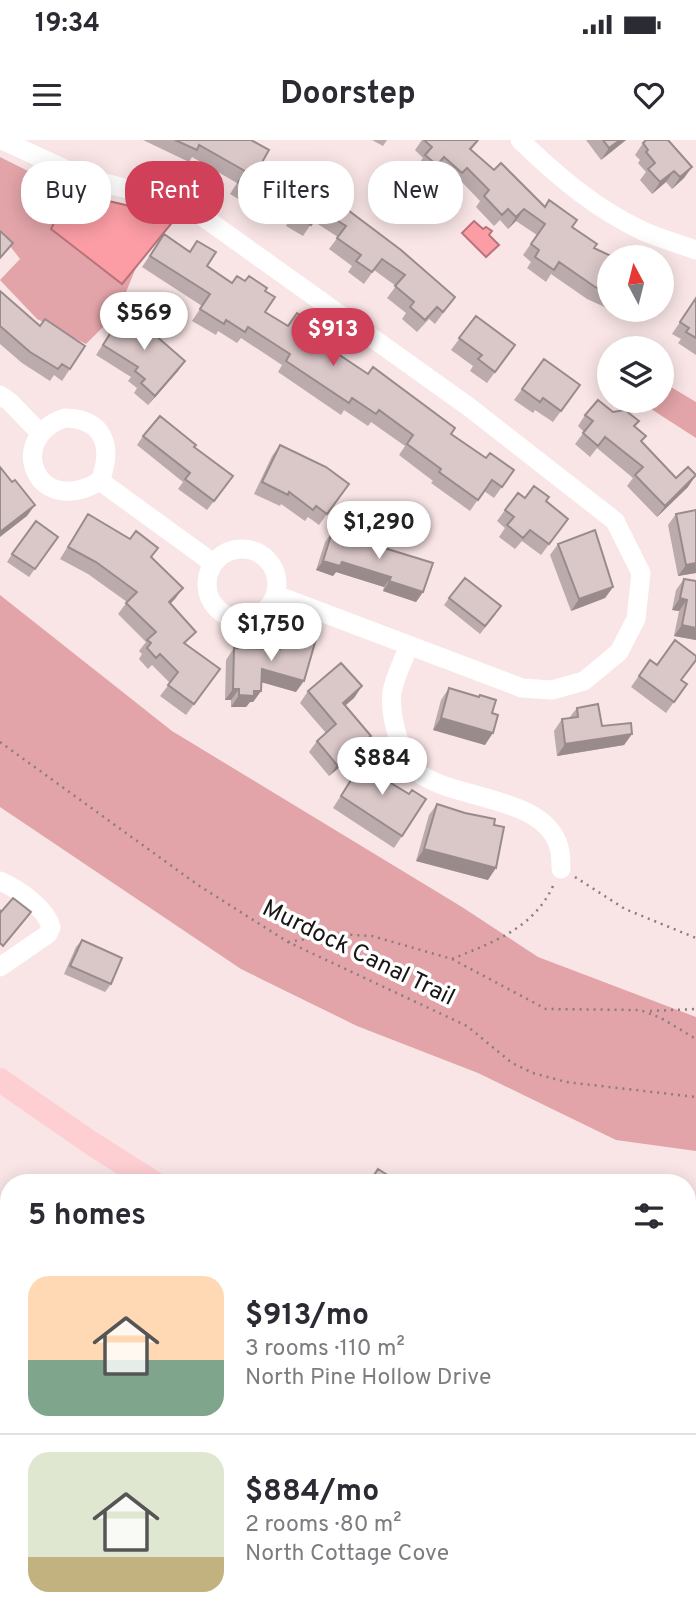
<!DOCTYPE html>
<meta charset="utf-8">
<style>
body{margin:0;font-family:Overpass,sans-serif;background:#f2f2f3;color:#2b2b33;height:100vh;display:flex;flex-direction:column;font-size:26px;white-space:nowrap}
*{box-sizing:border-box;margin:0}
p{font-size:23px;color:#7c7c81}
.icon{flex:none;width:38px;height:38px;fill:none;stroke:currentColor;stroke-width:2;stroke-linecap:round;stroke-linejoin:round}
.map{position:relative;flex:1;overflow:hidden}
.sheet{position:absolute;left:0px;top:1034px;width:696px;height:450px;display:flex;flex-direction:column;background:#fff;border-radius:28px 28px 0 0;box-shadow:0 4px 18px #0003}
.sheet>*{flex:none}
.banner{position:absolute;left:21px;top:21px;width:654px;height:63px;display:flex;gap:14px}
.needle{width:46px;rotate:353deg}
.fabs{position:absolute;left:597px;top:105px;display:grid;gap:14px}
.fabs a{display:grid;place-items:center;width:77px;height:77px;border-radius:50%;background:#fff;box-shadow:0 4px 18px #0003;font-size:35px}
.price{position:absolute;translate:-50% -60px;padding:0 16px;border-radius:24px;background:#fff;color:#222;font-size:23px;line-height:46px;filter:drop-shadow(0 2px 4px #0008)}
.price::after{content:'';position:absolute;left:50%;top:42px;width:21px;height:16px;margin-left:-10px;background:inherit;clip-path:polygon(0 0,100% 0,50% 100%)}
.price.on{background:#d04059;color:#fff}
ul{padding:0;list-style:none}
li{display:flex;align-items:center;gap:21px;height:175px;padding:0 28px}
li+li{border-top:2px solid #e1e1e2}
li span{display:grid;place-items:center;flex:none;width:196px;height:140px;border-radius:21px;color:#555}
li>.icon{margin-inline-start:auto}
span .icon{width:84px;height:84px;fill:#fffc;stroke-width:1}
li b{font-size:30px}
h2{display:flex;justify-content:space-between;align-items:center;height:84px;padding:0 28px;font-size:30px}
.pill{padding:0 24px;border-radius:28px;background:#fff;box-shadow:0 4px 18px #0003;font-size:24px;line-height:63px}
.pill.on{background:#d04059;color:#fff}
.status{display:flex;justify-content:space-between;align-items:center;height:49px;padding:0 35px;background:#fff;direction:ltr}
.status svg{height:19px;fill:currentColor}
header{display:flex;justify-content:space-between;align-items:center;height:91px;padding:0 28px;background:#fff;font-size:32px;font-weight:700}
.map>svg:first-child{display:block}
</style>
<div class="status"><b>19:34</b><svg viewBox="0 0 49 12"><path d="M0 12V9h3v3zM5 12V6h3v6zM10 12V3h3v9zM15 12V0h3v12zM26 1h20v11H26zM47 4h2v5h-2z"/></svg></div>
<header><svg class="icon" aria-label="menu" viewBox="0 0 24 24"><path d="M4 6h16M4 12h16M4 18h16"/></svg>Doorstep<svg class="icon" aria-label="heart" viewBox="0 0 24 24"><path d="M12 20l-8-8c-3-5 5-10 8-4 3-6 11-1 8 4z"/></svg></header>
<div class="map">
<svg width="696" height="1483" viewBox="0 0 696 1483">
<rect width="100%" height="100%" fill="#f9e5e6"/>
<path fill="#e2a4a8" d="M0,17l70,35 60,14 41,18 -34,41 -19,47 -32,32 -49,-25 -37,-39 20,-21 -20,-26z
M666,244l30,18v36l-45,-29 5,-8h6v-10z
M0,455l172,136 290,176 76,50 158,60v134l-80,-11 -138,-67 -121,-47 -116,-57 -241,-162z"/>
<path fill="#fc9da5" stroke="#b8747a" stroke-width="2" d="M70,52l60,14 41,18 -49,60 -71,-55z
M474,81l9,8 3,-2 6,4 -3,4 10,10 -13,12 -24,-24z"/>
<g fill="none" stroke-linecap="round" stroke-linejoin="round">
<path stroke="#8a7d7d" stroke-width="2.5" stroke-dasharray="2 5" stroke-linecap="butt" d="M0,602l198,143 90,57 179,84 45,37 21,10 33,9 130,15
M575,737l50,32 71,29
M288,802l49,-8 35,2 80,23 94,50 94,1 21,8 35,21
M452,819c41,-17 81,-30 101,-73
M650,871l46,-2
M688,1320l8,-2"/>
<path stroke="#fff" stroke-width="19" d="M2,0l80,37 103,27 284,203 146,114 26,52 -5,46 -17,33 -35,29 -32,9 -30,-2 -246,-93
M520,0c37,36 77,70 125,92 17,7 34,12 51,18
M0,255l10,7 30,31
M65,278c40,1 48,29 35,63 -65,39 -95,-44 -35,-63z
M100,341l113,82
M207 444a35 35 0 1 1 70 0a35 35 0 1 1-70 0Z
M409,506c-6,15 -14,30 -17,46 -2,14 1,28 5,42 3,13 9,30 20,38 38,29 127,23 142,75 2,7 2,15 2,22
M0,741c18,8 46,27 51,46l-3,7 -48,33
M0,1452l9,-1
M228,1475l2,8"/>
<path stroke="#fecfd2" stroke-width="24" d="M0,940l91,63 63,40
M649,1475l3,8"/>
</g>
<path fill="#bbabac" d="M143,0h108l5,33 -3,19 -8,11 -15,-9 7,-11 -45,-26 -3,5z
M372,0h15l-4,6z
M422,0h57l-8,10 23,20 78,57 22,21 15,9v52l-22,-10 -36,-25 -5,8 -19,-14 4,-6 -8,-7 14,-20 -21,-14 -8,8 -8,-9 -6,6 -18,-19 4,-6 -21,-22 -5,6 -18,-17 -7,8 -12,-10 6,-8 -8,-8z
M586,0h40l-25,20z
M643,3l49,24 -8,11 -12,11 -6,-7 -14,12 -12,-14 6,-8 -8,-9 2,-3 -5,-5z
M292,25l163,132 -20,27 -6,-5 -12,13 -15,-13 4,-6 -19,-15 9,-12 -22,-16 -10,14 -16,-12 4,-6 -23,-17 9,-12 -25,-16 -10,15 -17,-10 4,-7 -24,-15z
M164,94l43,32 25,17 13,-2 20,10v21l23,14 9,-13 10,19 25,18 154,108 28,12 -20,28 -10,-7 -14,20 -39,-28 2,-2 -34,-26 6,-9 -34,-24 -3,4 -24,-16 -3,5 -63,-43 4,-7 -41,-27 -4,5 -19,-12 -2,4 -24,-14 10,-15 -60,-39z
M0,151l70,78 -8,12 -8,-6 -4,6 -28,-18 -22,-19z
M696,158v57l-18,-12 3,-4 -9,-5z
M125,170l22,18 31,43 -30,34 -14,-12 3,-5 -9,-7 3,-4 -35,-22z
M610,170h45l-7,10 -8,-4 -4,6z
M476,176l39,29 -28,38 -17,-12 3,-5 -22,-16z
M544,219l36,26 -27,37 -18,-12 -2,3 -19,-13z
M613,272l22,14 6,16 35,36 12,9 -31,30 -30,-31 6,-8 -36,-30 -7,9 -15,-13 9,-12 -6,-6 7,-11z
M143,296l83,50 -19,24 -29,-21 5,-7 -46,-37z
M280,305l69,39 -30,41 -11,-8 -3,4 -24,-17 -1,2 -26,-12 18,-38z
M525,358l21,4 22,17 -27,36 -19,-14 -7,8 -16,-12 6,-9 -8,-7 8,-11z
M88,374l64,43 31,31 -13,16 16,40 34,25 -34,46 -26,-19 10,-13 -18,-18 -4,4 -9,-10 3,-5 -3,-3 7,-9 -28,-28 9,-12 -39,-28 -28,-15z
M676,374l20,59 -18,3 -10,-51z
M332,392l91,60 -7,10 -33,-11 1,-4 -48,-15 -3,4 -17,-6 9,-28z
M58,397l-29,40 -22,-15 5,-8z
M558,404l55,43 -8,11 -34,13 -21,-56z
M684,439l12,2v59l-22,-4 5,-25 -7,-1 4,-20z
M449,458l47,16 -16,20 -36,-29z
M283,495l15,4 4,-4 -6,57 -35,-10v9l-8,11h-3l-4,5h-15v-7h-6l1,-40 8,-12 41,1z
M650,520l37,24 -21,29 -35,-26z
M362,546l-8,12 -9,8 26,30 -8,12 -34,28 -20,-24 8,-11 9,-8 -26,-30 8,-12z
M449,548l29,9 2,-2 12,18 -7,32 -52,-15 8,-30z
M577,568l25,18 30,8 -8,11 -67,11 -3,-25 8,-12 7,-1z
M366,616l20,24 16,56 -8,12 -61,-40z
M437,664l28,9 23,67 -72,-19 13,-46z
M82,800l29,44 -6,8 -41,-18 12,-27z
M694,1331h2v63h-1l-7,-55z
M262,1475h45l-3,5 3,3h-39l-6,-7z"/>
<path fill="#998b8c" d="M620,0h6l-25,20 8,-12z
M692,27l-8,11 -12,11 8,-12z
M674,31l-8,11 -14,12 8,-12z
M524,69l-8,12 -8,8 8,-12z
M185,221l-7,10 -30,34 7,-9z
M696,335l-8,12 -31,30 8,-11z
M35,365l-8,11 -27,21v-5z
M323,421l19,1 49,15 -7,10 -48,-15 -3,4 -17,-6z
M696,423v10l-18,3 8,-11z
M389,441l34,11 -7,10 -33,-11z
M613,447l-8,11 -34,13 8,-12z
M183,448l-8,11 -14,14 8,-11z
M680,458l7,2 -8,11 -7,-1z
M682,485l14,3v12l-22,-4z
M262,529l42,12 -8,11 -42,-12z
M362,546l-8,12 -19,16 8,-11z
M233,549h6l-8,11h-6z
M254,551h7l-8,11h-3l-4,5h-15l8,-12z
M441,578l52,15 -8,12 -52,-15z
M632,594l-8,11 -67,11 8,-12z
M371,596l-8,12 -34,28 8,-11z
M424,709l72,19 -8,12 -72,-19z"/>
<path fill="#dac7c8" stroke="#998b8c" stroke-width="2" d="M175,0h76l18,10 -13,23 6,3 -9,16 -15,-9 7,-12 -46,-26 -2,5z
M424,0h54l-8,9 24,21 7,-7 44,44 4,-7 28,20 -5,7 25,17 -3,4 19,9h-4v37l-14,-7 -36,-25 -5,8 -19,-13 4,-7 -8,-6 14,-20 -21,-15 -8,8 -8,-8 -6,6 -18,-19 5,-6 -22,-22 -5,5 -18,-16 -7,8 -12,-10 7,-8z
M603,0h17l-11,8z
M646,0h22l24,27 -12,10 -6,-6 -14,11 -12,-13 7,-6 -9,-11 2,-2 -5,-7z
M292,25l48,30 -4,6 65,49 54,47 -12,15 -6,-5 -12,13 -15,-13 4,-5 -19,-16 10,-11 -23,-16 -10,13 -16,-11 5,-6 -24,-17 9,-12 -26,-16 -9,15 -17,-11 4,-6 -24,-16z
M0,91l13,12 -13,15z
M164,94l26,18 7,-11 19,11 -9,14 25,17 5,-7 8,5 4,-5 18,12 -2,3 10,6 -10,15 23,14 9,-13 16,10 -6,9 26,16 -1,2 36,24 5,-7 82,61 -4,6 35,24 4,-5 24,17 -12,17 -10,-7 -14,20 -39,-28 2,-3 -34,-25 6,-9 -34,-25 -3,4 -24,-16 -3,5 -63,-42 4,-7 -42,-27 -3,5 -19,-12 -2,4 -24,-15 10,-15 -60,-38z
M662,146l4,2 -4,8z
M0,151l40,35 5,-7 40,27 -15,23 -8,-5 -4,5 -28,-17 -30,-26z
M696,158v40l-10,-6 3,-4 -9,-6z
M125,170l24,15 -2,3 38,33 -30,35 -14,-13 4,-4 -10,-8 3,-4 -35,-22z
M476,176l39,29 -20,27 -17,-13 4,-4 -23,-17z
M544,219l36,26 -19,26 -18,-13 -3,4 -18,-13z
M598,260l15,12 12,-2 14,11 -5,5 12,10 -5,5 35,37 12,-11 8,8 -31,31 -30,-31 8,-8 -38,-30 -7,9 -15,-13 10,-12 -8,-6z
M160,276l36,29 -2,2 39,29 -19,25 -29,-22 5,-6 -47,-37z
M280,305l46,22 23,17 -22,30 -11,-8 -3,4 -24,-18 -1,3 -26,-13z
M0,327l12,15 3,-2 20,25 -35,27z
M534,346l15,11 -3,4 22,18 -19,25 -19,-14 -7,8 -16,-13 7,-8 -9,-7 13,-17 7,5z
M696,370v53l-10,2 -10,-51z
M88,374l42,25 6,-8 22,17 -7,9 32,31 -14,14 27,30 -12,11 36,26 -26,35 -26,-19 10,-13 -18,-18 -4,4 -9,-10 4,-5 -4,-3 9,-8 -30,-29 11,-11 -41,-30 -28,-15z
M36,381l22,16 -23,32 -23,-15z
M595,390l18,57 -34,12 -21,-55z
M332,392l101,31 -10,29 -34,-11 2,-4 -49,-15 -2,4 -17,-5z
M465,438l36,28 -16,20 -36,-28z
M684,439l12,2v47l-14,-3 5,-25 -7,-2z
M283,495l17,5 2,-5 14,4 -12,42 -42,-12 -1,22h-7v5l-15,-1v-6h-6l1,-41 46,1z
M675,500l21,16v4l-15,20 6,4 -13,18 -35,-26 11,-16 7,5z
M341,523l21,23 -19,17 28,33 -34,29 -20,-24 19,-17 -28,-33z
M449,548l30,9 1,-2 16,5 -4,13 6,2 -5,18 -52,-15z
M598,564l4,22 29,-3 1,11 -67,10 -3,-25 16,-2 -1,-9z
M366,616l25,16 -5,8 23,14 3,-4 14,9 -24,37 -61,-40z
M437,664l28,9 30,6 -1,6 10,2 -8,41 -72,-19z
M13,758l18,14 -28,34 -3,-3v-33l1,2z
M82,800l40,18 -11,26 -41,-18z
M378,1029l22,14h-31z
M694,1331h2v20z
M274,1475h33l-3,5 3,3h-28l-6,-6z
M35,1479l1,4h-27l-1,-2z"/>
<g text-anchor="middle" stroke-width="7" stroke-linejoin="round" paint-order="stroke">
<g font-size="24" fill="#1a1414" stroke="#fff">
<text transform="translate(359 812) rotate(26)" y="8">Murdock Canal Trail</text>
</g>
</g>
</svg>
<div class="fabs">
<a><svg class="needle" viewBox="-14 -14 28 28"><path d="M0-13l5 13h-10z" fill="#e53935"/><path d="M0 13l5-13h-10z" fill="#7c7c81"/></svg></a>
<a><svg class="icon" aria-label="layers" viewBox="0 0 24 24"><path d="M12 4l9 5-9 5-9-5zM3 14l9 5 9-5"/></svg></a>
</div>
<b class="price" style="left:144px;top:212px">$569</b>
<b class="price on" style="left:333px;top:228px">$913</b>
<b class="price" style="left:379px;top:421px">$1,290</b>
<b class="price" style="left:271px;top:523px">$1,750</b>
<b class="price" style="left:382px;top:657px">$884</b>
<div class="banner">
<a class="pill">Buy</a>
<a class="pill on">Rent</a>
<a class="pill">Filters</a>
<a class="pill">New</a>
</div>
<section class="sheet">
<h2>5 homes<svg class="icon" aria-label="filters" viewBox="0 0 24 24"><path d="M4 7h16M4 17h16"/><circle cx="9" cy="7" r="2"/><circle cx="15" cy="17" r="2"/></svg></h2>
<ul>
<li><span style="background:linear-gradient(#ffd9b3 60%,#7fa58c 0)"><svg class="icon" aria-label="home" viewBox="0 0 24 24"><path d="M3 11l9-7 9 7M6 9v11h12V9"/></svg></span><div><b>$913/mo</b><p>3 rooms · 110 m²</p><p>North Pine Hollow Drive</p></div></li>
<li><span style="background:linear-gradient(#dfe7d0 75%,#c2b280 0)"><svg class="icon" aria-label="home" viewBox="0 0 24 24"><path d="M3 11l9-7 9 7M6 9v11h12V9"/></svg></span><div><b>$884/mo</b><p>2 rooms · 80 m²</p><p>North Cottage Cove</p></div></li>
</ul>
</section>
</div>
